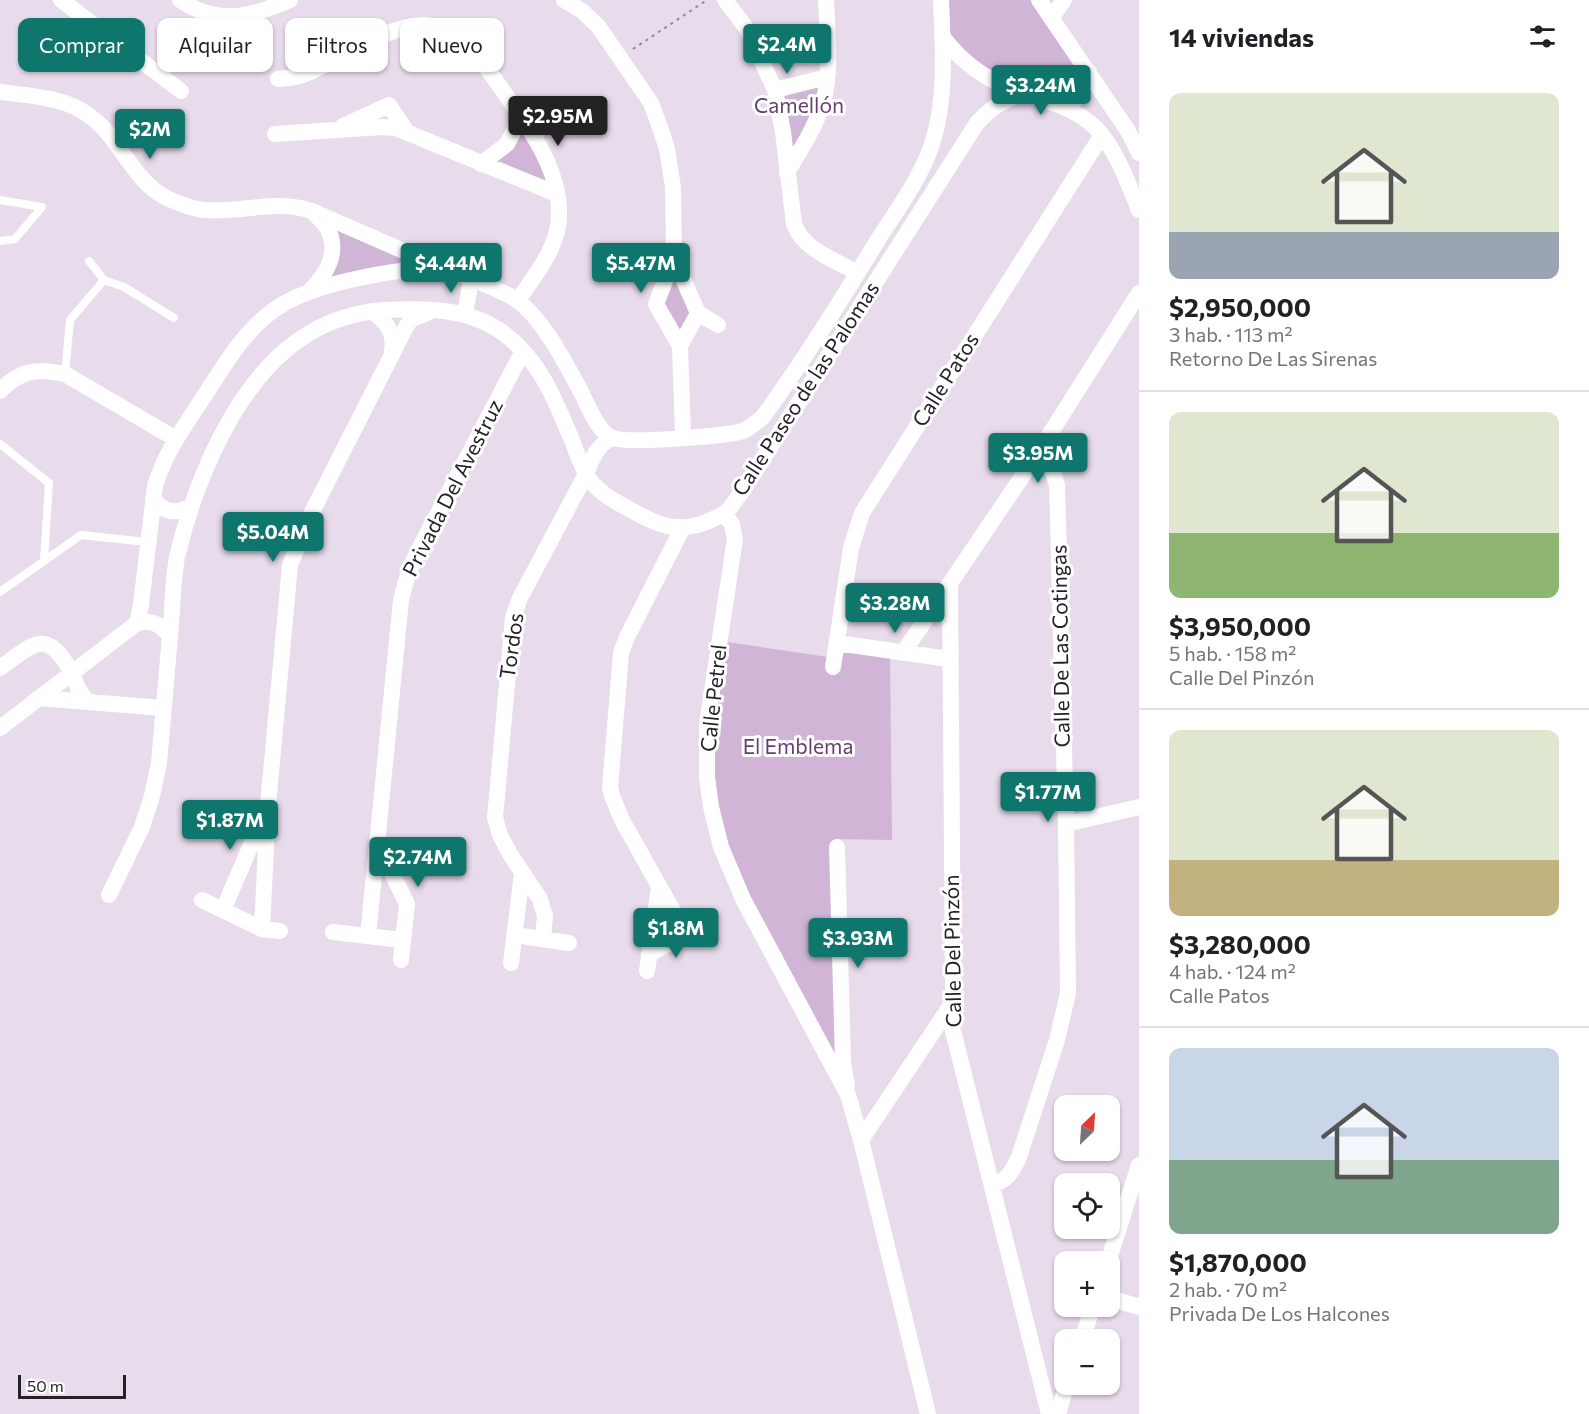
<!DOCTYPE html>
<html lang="es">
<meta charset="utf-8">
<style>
body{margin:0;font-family:Commissioner,sans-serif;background:#f6f6f6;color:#202124;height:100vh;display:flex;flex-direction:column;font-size:22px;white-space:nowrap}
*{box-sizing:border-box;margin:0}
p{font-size:20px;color:#757577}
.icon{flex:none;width:33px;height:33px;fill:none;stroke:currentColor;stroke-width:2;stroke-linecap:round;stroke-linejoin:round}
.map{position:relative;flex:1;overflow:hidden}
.side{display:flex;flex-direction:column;background:#fff;width:450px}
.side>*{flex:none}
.banner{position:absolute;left:18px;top:18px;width:570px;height:54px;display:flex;gap:12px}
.needle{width:39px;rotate:25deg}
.fabs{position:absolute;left:1054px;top:1095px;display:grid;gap:12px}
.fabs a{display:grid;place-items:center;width:66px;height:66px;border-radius:12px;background:#fff;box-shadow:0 2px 4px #0004;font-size:30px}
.scale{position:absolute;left:18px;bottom:15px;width:108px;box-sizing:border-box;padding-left:6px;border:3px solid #252127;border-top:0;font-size:16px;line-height:21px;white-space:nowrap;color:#252127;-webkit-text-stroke:4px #fff;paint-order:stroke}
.price{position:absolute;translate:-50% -51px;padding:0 14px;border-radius:6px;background:#0f766e;color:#fff;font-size:20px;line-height:39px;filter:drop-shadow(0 2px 3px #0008)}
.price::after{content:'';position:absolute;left:50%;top:36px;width:18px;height:14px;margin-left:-9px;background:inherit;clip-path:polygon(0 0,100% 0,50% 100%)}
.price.current{background:#222;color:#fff}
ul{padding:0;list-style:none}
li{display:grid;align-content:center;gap:12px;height:318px;padding:0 30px}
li+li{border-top:2px solid #e0e0e0}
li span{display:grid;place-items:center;height:186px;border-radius:12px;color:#555}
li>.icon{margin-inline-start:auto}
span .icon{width:108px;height:108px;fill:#fffc;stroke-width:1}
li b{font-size:26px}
h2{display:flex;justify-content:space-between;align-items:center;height:72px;padding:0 30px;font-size:26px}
.chip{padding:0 21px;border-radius:12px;background:#fff;box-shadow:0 2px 4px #0004;font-size:21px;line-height:54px}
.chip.current{background:#0f766e;color:#fff}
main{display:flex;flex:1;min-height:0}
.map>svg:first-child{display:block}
</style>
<main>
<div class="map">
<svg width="1139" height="1414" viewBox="0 0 1139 1414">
<rect width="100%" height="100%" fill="#e8dbeb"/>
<path fill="#d0b5d7" d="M941,0h98l50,72 -21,35 -111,-51z
M827,77l-40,96 -12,-83z
M521,117l36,77 -76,-30z
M312,211l135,59 -124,8 9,-31z
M674,258l24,55 -18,33 -24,-42z
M720,641l114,17 3,-15 53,8 2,189 -57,-1 13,256 -105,-196 -36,-122z"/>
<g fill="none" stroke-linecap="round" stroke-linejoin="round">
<path stroke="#938a96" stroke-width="2" stroke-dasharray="3 4.5" stroke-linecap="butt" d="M633,49l74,-49"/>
<path stroke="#fff" stroke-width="8" d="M0,200l42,7 -27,32 -15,2
M104,280l20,7 50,31
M65,374l5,-54 34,-40 -15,-19
M0,444l49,39 -5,77
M0,592l81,-57 66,7"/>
<path stroke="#fff" stroke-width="16" d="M61,0l120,91
M180,0c38,26 71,17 110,0
M564,0l18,11 16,15 53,77 10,27 6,19 6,38 1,71 -18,46 24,42
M725,0l22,29 28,61 8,42 11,92c9,26 41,36 64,49
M1039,0l89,131 11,22
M1052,17l12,-17
M942,36c22,29 47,46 81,57 30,10 60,17 80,43 16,22 26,49 36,74
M278,79c9,-1 19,-1 27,-5 33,-13 83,-49 117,-49 16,0 35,8 46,19 12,13 22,29 33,44 26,37 59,79 58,127 0,32 -24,60 -41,85
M775,90l52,-13
M0,92c31,4 66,5 91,25 30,22 43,67 78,82 11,5 23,10 35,11 37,3 71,-11 108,1l126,55
M1068,107l13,-14 8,-21
M343,126l46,-21 18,27
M275,134l107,-7 14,1 161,66
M481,164l26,-20 14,-27
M787,173c13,-23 29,-46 36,-71 9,-32 4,-69 3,-102
M674,258l24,55 -18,33 3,91
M309,292c16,-16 32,-40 18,-64 -3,-5 -8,-10 -12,-14
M371,311c16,11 24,21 21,41
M698,313l20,12
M465,314l6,-34
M0,391c20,-21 37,-23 65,-17l111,65
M153,499c11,14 22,15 37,8
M724,514l8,10 3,15 -28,185v53l4,30 10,40 22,52 105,196 13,45 67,274
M950,585l3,401 -2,37 98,391
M137,623c16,-3 23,1 33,13
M837,643l112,16
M903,653l133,-197 103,-163
M833,667l18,-119 11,-35 240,-378
M0,668c35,-25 46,-41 72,5l-72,55
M38,698l125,10
M87,702l-9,-14 -6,-15 65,-50 4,-18 14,-119c10,-34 31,-62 50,-91 18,-28 35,-57 61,-79 12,-10 29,-19 43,-24 30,-11 109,-29 139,-22 13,4 60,23 70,31 25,19 45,58 60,85 8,14 19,47 35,52 14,6 114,-2 130,-7 7,-3 13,-9 19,-13 41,-56 78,-116 114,-175 20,-32 44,-63 56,-99 15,-46 11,-96 9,-144
M1066,824l73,-17
M378,845l29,59 -6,56
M837,847l6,215 4,23
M109,895l33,-68 10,-31 7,-33c4,-46 8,-93 12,-139 2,-22 2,-45 6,-67 10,-42 24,-82 44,-121 35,-67 83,-120 163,-126 39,-2 82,-2 115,20 39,26 56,69 73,110 4,11 8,23 14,34 9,16 26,26 43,35 28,16 50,26 82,11 4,-2 10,-4 14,-7 6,-5 11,-14 16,-20l236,-370c14,-15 26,-23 46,-30
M202,900l60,29 18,2
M223,910l40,-93
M262,929l6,-124 22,-240 21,-51 96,-189 5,-6 17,-7
M333,932l69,8
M515,935l54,8
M368,936l33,-336 7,-26 9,-21 106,-202
M543,939l2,-23 -5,-17 -30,-45 -10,-19 -5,-17 18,-201 7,-19 66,-124c6,-15 10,-27 25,-36
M649,954l37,-20 -64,-114 -10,-24 -2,-9 11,-134 6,-16 55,-108
M511,963l11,-90
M647,971l12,-84
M861,1140l90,-135
M992,1185c16,-5 20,-13 27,-28l38,-117 11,-47 -2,-169 -9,-339 -5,-16 -16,-13
M1108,1262l31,-97
M1110,1298l29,9
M1082,1340l11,-34
M1058,1414l9,-30"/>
</g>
<g text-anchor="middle" stroke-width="6" stroke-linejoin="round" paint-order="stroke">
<g font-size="21" fill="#653d6f" stroke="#fff">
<text x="799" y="113">Camellón</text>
<text x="798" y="754">El Emblema</text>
</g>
<g font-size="21" fill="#252127" stroke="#fff">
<text transform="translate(946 380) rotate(-58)" y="7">Calle Patos</text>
<text transform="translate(806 389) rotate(-57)" y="7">Calle Paseo de las Palomas</text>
<text transform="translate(453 488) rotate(-63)" y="7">Privada Del Avestruz</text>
<text transform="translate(512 646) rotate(-82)" y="7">Tordos</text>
<text transform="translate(1061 646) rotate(-91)" y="7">Calle De Las Cotingas</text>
<text transform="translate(714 698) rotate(-84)" y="7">Calle Petrel</text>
<text transform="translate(953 951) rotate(-91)" y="7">Calle Del Pinzón</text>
</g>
</g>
</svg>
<div class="fabs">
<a><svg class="needle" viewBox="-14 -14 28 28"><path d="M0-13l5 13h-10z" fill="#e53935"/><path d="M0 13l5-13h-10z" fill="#757577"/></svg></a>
<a><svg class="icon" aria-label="locate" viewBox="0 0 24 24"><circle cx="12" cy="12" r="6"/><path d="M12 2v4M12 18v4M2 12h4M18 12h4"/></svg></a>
<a>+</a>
<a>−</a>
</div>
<div class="scale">50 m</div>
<b class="price" style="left:787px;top:75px">$2.4M</b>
<b class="price" style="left:1041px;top:116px">$3.24M</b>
<b class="price current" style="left:558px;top:147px">$2.95M</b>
<b class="price" style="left:150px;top:160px">$2M</b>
<b class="price" style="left:451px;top:294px">$4.44M</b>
<b class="price" style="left:641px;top:294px">$5.47M</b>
<b class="price" style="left:1038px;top:484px">$3.95M</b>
<b class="price" style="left:273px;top:563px">$5.04M</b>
<b class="price" style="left:895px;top:634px">$3.28M</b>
<b class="price" style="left:1048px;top:823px">$1.77M</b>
<b class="price" style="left:230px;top:851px">$1.87M</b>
<b class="price" style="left:418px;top:888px">$2.74M</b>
<b class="price" style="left:676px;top:959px">$1.8M</b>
<b class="price" style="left:858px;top:969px">$3.93M</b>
<div class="banner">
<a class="chip current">Comprar</a>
<a class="chip">Alquilar</a>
<a class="chip">Filtros</a>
<a class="chip">Nuevo</a>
</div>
</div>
<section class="side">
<h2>14 viviendas<svg class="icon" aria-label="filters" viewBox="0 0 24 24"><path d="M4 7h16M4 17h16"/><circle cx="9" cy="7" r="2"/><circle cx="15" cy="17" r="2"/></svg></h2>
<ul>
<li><span style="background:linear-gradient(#dfe7d0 75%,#9aa5b1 0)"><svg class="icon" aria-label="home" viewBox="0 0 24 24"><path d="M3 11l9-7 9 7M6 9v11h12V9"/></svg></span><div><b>$2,950,000</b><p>3 hab. · 113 m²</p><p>Retorno De Las Sirenas</p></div></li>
<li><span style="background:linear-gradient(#dfe7d0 65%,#8fb573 0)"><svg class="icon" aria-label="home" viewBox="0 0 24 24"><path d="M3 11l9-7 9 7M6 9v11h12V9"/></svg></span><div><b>$3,950,000</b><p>5 hab. · 158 m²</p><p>Calle Del Pinzón</p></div></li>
<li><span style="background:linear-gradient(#dfe7d0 70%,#c2b280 0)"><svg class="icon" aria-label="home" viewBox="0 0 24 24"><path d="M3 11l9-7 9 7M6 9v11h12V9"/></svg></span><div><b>$3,280,000</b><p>4 hab. · 124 m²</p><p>Calle Patos</p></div></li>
<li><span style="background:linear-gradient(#c9d6e8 60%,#7fa58c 0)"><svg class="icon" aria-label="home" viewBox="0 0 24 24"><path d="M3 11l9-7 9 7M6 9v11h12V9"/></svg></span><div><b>$1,870,000</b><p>2 hab. · 70 m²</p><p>Privada De Los Halcones</p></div></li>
</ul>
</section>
</main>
